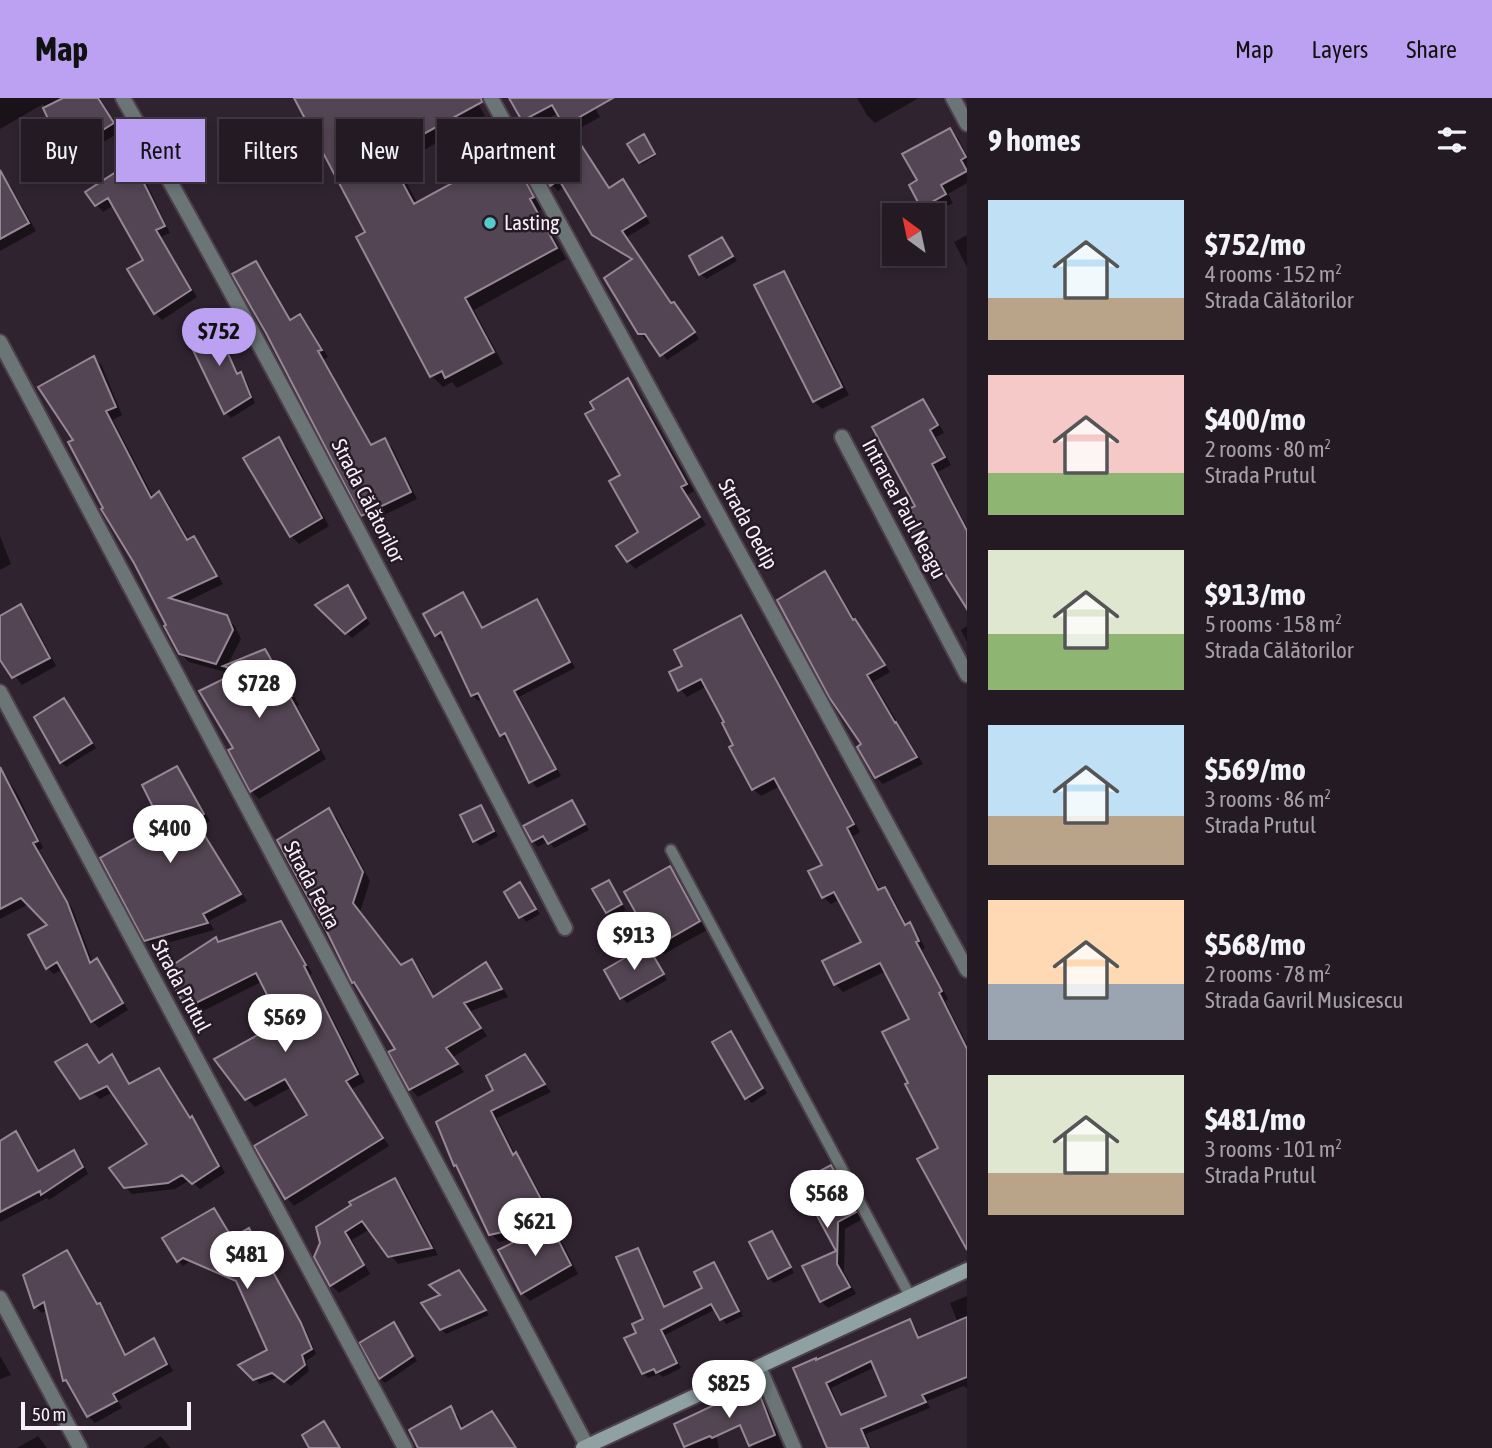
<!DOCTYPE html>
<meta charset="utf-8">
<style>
body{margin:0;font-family:"Asap Condensed",sans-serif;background:#2c232c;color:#f1f3f6;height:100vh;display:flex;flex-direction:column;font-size:26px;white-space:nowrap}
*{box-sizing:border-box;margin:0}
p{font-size:23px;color:#a3a1a6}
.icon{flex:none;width:38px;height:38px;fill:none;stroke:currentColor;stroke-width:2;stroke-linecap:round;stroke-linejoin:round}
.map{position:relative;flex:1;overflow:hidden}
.panel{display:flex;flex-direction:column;background:#241a24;width:525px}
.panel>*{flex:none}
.guide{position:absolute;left:21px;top:21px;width:665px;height:63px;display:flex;gap:14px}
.needle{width:46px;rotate:327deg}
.buttons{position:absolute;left:882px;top:105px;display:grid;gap:14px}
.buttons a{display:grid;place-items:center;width:63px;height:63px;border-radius:0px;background:#241a24;box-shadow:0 4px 10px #0003,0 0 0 2px #413841;font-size:35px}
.scale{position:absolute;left:21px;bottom:18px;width:170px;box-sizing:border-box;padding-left:7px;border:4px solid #f8f0f8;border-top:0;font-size:19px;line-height:24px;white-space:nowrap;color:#f8f0f8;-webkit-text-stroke:5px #261a26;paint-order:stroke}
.price{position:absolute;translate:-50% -60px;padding:0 16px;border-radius:24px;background:#fff;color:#222;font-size:23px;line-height:46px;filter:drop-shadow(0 2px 4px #0008)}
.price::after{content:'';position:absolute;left:50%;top:42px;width:21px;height:16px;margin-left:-10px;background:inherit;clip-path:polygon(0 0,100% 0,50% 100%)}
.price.current{background:#bca0f2;color:#111}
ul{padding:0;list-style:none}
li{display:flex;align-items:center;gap:21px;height:175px;padding:0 21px}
li span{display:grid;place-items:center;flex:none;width:196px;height:140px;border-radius:0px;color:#555}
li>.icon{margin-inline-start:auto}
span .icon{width:84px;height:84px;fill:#fffc;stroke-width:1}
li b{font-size:30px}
h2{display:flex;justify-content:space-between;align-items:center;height:84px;padding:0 21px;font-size:30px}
.pill{padding:0 24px;border-radius:0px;background:#241a24;box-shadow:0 4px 10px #0003,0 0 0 2px #413841;font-size:24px;line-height:63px}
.pill.current{background:#bca0f2;color:#111}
header{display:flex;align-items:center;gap:42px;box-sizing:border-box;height:98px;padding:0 35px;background:#bca0f2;color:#111}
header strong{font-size:33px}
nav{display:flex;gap:38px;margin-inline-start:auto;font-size:24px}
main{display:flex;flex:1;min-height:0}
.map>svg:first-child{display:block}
</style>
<header>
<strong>Map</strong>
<nav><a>Map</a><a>Layers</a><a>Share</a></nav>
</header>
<main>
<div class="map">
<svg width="967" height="1350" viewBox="0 0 967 1350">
<rect width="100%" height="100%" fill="#302330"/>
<path fill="#0007" fill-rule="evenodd" d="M0,0h100l21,33 -47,29 -8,-8 -23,-48 -43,25z
M296,0h179l10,18 -88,49 21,39 87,-48 24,26 15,26 -5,3 27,48 -92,51 29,54 -46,24 -5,-6 -9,5 -11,-11 -74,-138 10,-5z
M511,0h79l10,19 -27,15 -15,-19 -27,15 -8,-8z
M857,0h60v1l-42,24 -8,-8z
M950,32l8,8 9,17v28l-19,11 5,9 -23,12 -8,-8 -2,-26z
M574,38l36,53 12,-8 6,6 22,36 -23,14 45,67 8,6 19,29 -32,21 -16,-21 -5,1 -6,-7 -7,-73 -39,-27 -29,-47 -7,5 -6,-6 -14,-25z
M646,40l10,18 -14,8 -2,-2z
M133,65l7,6 30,64 -9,4 36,60 -35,23 -7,-7 -10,-52 -31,-56 -11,7 -6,-7z
M3,81l8,8 25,44 -36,20v-69z
M967,137v32l-13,-25z
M722,141l15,22 -31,18 -5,-5z
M256,165l7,7 29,51 8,-5 7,7 21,34 -4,2 49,87 12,-6 7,7 25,52 -47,23 -7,-8z
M783,175l8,8 58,114 -27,14 -8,-8z
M210,218l4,4 25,55 2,-1 5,5 9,24 -24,15 -5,-5 -33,-67z
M94,260l8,8 20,49 -9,5 41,78 5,-5 8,8 23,40 4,-2 8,8 21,37 -41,20 44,13 9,9 6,13 -14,27 37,-15 8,8 27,46 -2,1 29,53 -67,40 -8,-8 -16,-43v-73l-8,-8 -2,5 -36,-10 -9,-9 -11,-28 -64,-116 -30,-68z
M628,282l8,8 58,103 -7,4 19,30 -71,44 -7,-8 13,-29 -19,-56 -25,-66z
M923,303l7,7 14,25 -8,4 15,28 -13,7 29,55v79l-25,-40 -6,3 -8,-7 -11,-56z
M279,341l8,8 42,79 -30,18 -8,-8 -46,-77z
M0,438l11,28 -11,6z
M825,475l7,7 23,40 7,8 28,44 -17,10 50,82 -40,20 -7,-7 -13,-32z
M348,489l22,37 -18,14 -34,-32z
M462,496l7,7 15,28 53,-28 6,7 32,60 -56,29 42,79 -24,12 -6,-7 -21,-41 -3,1 -6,-6 -18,-36 -5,2 -6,-6 -26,-56 -4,2 -6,-7z
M21,508l8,8 27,52 -34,19 -22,-28v-39z
M741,519l7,7 112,208 -7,4 28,55 4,-2 7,7 15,29h2l8,7 8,16 -3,2 26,49 -3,2 22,43v199l-27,-95 -30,-65 1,-63 -25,-49 -43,21 -8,-8 28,-41 -23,-44 -9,5 -8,-7 1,-32 -44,-79 -19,10 -8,-7 -26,-66 -20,-37 -20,11 -7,-8 4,-23z
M967,528v16l-6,-12z
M64,602l32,48 -30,19 -5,-5z
M0,669l18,28 25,53 -4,2 34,60 20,53 4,-3 6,7 25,43 -29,18 -7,-7 -30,-52 -8,5 -7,-6 3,-43 -21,-21 -29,15z
M176,670l7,7 27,46 -10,7 47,73 -38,20 5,9 -61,17 -7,-7 18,-117z
M572,704l17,28 -35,18 -6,-7 -10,6 -5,-6z
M480,709l5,5 13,24 -18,10 -6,-6z
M329,712l8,8 33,63 -10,31 42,55 10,-6 8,8 15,29 51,-33 8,7 14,25 -37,14 16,25 -34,21 11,15 -46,25 -7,-8 -14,-40 -37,-60 -7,-7z
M670,770l8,8 29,54 -43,24 -8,-8z
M609,784l17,28 -14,8 -17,-29z
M520,787l20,29 -14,8 -20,-29z
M281,825l8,8 23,42 -2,2 55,107 -13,7 37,57 -95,60 -7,-8 -30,-51 53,-31 -18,-29 -37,20 -8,-8 37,-76 -21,-42 -68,34 -8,-8 28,-68 4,4z
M647,849l20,33 -40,23 -5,-5z
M731,935l5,5 31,55 -15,10 -5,-5z
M87,948l13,18 11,-8 7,7 13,22 28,-15 7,7 25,42 7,6 27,48 -25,16 -10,-9 -15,9 -43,5 -7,-7 24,-42 -36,-53 -13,7 -7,-6z
M524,958l27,36 -54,26 18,36 8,8 26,47 -4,2 10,18h-2l5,5 20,40 -48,27 -8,-8 -22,-42 30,-16 -31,7 -8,-8 -30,-64 -5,-5 -18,-43 57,-32z
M16,1036l7,6 17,31 34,-19 7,6 7,16 -39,26 -2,-2 -47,24v-79z
M831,1069l7,7 24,45 -17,10 -1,43 12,22 -28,14 -7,-7 -16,-34 33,-15 -37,-69z
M395,1082l8,8 35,67 -40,9 -28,-35 -18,11 18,34 -31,19 -8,-8 -15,-28z
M213,1113l20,28 16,-9 5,5 52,95 10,24 -10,7 3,10 -18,15 -12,-9 -19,7 -19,-18 28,-15 -29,-67 -51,-22 -6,4 -5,-6z
M772,1135l5,5 17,35 -20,10 -5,-5z
M638,1152l5,5 23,53 38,-19 10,-25 5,5 24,47 -17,8 -10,-15 -51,26 16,33 -18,9 -4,-3 -11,4 -5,-5 -5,-39 8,-15z
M67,1154l6,6 26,47 7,6 21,45 27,-16 6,7 13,24 -55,30 4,7 -27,15 -7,-7 -16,-30 -7,-6 -17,-70 -6,3 -6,-6 -11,-31z
M459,1174l30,43 -43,19 -5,-5 1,-34z
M967,1198v93l-3,-3 -37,15 3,7 -64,26 5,14h-43l-11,-86 92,-41 6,5 5,13 38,-16 -8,-20zM875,1269l13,30 -45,19 -12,-28z
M394,1226l23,37 -32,22 -5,-5z
M0,1258l11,19 -11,4z
M756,1289l6,6 21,55h-31l-22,-49z
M451,1311l7,7 6,14 28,-17 25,35h-97z
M712,1317l7,33h-33l-10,-24z
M38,1338l9,12h-30z
M161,1338l9,12h-27z"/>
<path fill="#534553" stroke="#978796" stroke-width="2" fill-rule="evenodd" d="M63,0h35l16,25 -50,31 -21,-46z
M294,0h187l1,4 -95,52 27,50 91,-50 10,18 4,-3 15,28 -4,2 27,49 -92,50 29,54 -49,26 -3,-7 -12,6 -74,-140 9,-5z
M509,0h104l-49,28 -12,-21 -30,16z
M950,30l16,29 -5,3 6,11 -26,14 5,9 -25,14 -12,-23 8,-5 -15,-26z
M574,36l35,54 14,-9 23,37 -24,15 49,72 3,-1 21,30 -35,24 -15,-22h-7l-34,-56 28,-19 -40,-24 -33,-55 -9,6 -15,-27z
M644,36l11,20 -16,9 -12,-19z
M133,63l32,65 -9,4 35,60 -37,24 -27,-45 16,-9 -35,-62 -13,8 -10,-14z
M0,72l29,53 -29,16z
M722,139l11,19 -34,19 -10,-19z
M256,163l34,59 10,-6 22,36 -4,1 53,94 14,-7 26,54 -50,24 -95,-183 -34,-59z
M784,173l58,116 -29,15 -59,-117z
M210,215l27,61 4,-2 10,25 -27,17 -33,-68z
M94,258l22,51 -10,4 45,87 8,-7 28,49 7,-4 23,40 -48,22 58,17 6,15 -17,34 -37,-10 -15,-28 2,-1 -32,-62 -33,-54 2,-1 -35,-66 5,-2 -35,-53z
M628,280l59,106 -6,3 19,30 -73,45 -11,-16 22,-14 -29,-51 11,-6 -35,-61 9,-5 -4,-7z
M923,301l15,26 -8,5 15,27 -13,7 35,67v78l-32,-51 -8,5 -26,-50 14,-7 -43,-79z
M279,339l43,81 -32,19 -47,-79z
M825,473l28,49 2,-1 30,46 -18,10 28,48 1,-1 21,35 -42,21 -18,-31 4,-3 -32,-47 -52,-97z
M348,487l18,33 -21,16 -30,-29z
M463,494l19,36 55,-29 33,63 -56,29 42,78 -27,14 -24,-50 -5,3 -22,-43 -7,3 -30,-64 -6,4 -12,-22z
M21,506l29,54 -38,20 -12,-18v-44z
M741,517l113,209 -7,4 31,62 7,-3 20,38 5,-3 9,19 -3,1 26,49 -3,2 28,56v201l-50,-91 21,-11 -33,-64 3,-1 -26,-51 27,-13 -29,-56 -46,22 -12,-24 39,-19 -27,-50 -12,6 -14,-27 14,-6 -48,-87 -22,12 -23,-43 4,-2 -11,-22 2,-1 -23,-43 -23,12 -9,-19 13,-6 -8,-16z
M265,551l27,47 -2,1 29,53 -69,42 -22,-42 5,-2 -34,-57 41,-20 -17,-5z
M64,600l28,45 -32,20 -26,-46z
M177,668l27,48 -9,6 46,74 -38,20 5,9 -64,18 -44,-83 61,-35 -19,-38z
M0,669l38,74 -5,2 34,59 23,61 7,-5 26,45 -32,19 -34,-60 -11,7 -18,-34 19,-10 -26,-27 -21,11z
M572,702l13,24 -37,20 -5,-8 -11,6 -9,-16z
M481,707l13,26 -21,11 -13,-27z
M329,710l34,64 -10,31 48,62 11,-6 21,38 53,-35 16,27 -38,14 17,25 -35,20 12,16 -49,26 -21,-38 7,-3 -41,-67 -2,1 -25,-51 -50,-92z
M670,768l30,55 -45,26 -31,-55z
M609,782l13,24 -16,9 -14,-24z
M520,784l16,27 -17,9 -15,-26z
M281,823l25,44 -2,1 54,108 -12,7 37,57 -98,61 -31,-53 53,-31 -22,-36 -40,21 -31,-41 67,-37 -25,-49 -70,35 -21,-38 51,-33 2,5z
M647,847l17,29 -44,25 -16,-29z
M731,933l32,57 -18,11 -33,-57z
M87,946l12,19 13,-9 17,30 30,-16 31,50 2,-2 27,50 -27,18 -10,-9 -14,8 -44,5 -15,-20 38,-24 -40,-58 -27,13 -25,-37z
M525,956l20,30 -54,27 22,44 3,-3 26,49 -3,2 9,19 -59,13 -33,-70 -2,1 -18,-44 57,-32 -7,-14z
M16,1033l22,40 36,-21 9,17 -42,28 -1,-4 -40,21v-71z
M831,1067l25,47 -18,10 -1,42 13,23 -30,15 -18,-36 34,-15 -37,-69z
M395,1080l37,70 -44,9 -26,-36 -17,11 19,33 -34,21 -16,-29 6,-14 -4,-16 35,-22 -2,-3z
M214,1110l18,30 17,-10 52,95 11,26 -10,6 3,10 -21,17 -12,-9 -19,7 -15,-15 29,-15 -31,-69 -53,-23 -6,4 -15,-24z
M550,1126l21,41 -50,29 -23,-44z
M772,1133l19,36 -23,12 -19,-37z
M638,1150l26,59 38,-19 -8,-16 20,-10 25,49 -19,9 -9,-16 -50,26 16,33 -21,10 -2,-4 -12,5 -18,-36 12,-5 -4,-9 11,-5 -27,-62z
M67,1152l30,54 3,-1 25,52 29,-17 13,26 -54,30 4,7 -30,16 -21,-37 -3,1 -19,-79 -10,6 -11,-33z
M459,1172l27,40 -46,20 -19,-27 19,-8 -11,-10z
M967,1219v60l-45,18 4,7 -65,27 8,19h-42l-34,-80 23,-10v2l94,-41 8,19zM871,1263l15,35 -45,19 -15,-32z
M394,1224l19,34 -34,23 -20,-36z
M756,1287l19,50 -26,11 -9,-21 -28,13 -2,-2 -26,11 -10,-23z
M451,1308l10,23 31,-18 24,37h-98l-9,-18z
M324,1323l16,27h-31l-7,-13z"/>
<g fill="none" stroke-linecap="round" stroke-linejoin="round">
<defs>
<path id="lane" d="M671,752l239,446"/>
<path id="street" d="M123,0c155,273 298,552 442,830
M491,0l476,872
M953,0l14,26
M0,244l587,1104
M842,339l125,238
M0,594l405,756
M0,1200l80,150
M759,1269l35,81"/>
<path id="secondary" d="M583,1350l384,-178"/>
</defs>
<use href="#lane" stroke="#4c404c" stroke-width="14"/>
<use href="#street" stroke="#4c404c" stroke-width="18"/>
<use href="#secondary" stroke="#4c404c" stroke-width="18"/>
<use href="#lane" stroke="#6b7575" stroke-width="10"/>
<use href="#street" stroke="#6b7575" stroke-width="14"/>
<use href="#secondary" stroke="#90a1a1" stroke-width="14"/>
</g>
<circle fill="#52cdce" stroke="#261a26" stroke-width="2.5" cx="490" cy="125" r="7"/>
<g text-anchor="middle" stroke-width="5" stroke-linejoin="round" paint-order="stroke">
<g font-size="21" fill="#f8f0f8" stroke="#261a26" text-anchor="start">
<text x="504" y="132">Lasting</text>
</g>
<g font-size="21" fill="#f8f0f8" stroke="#261a26">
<text transform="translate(368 403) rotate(63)" y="7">Strada Călătorilor</text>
<text transform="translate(904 411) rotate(62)" y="7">Intrarea Paul Neagu</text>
<text transform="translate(748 426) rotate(61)" y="7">Strada Oedip</text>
<text transform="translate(312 787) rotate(62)" y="7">Strada Fedra</text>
<text transform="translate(181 888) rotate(62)" y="7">Strada Prutul</text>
</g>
</g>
</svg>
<div class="buttons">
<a><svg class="needle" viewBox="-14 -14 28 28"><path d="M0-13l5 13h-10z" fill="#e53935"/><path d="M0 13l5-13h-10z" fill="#a3a1a6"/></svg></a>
</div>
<div class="scale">50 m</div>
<b class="price current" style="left:219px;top:270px">$752</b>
<b class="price" style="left:259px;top:622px">$728</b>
<b class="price" style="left:170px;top:767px">$400</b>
<b class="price" style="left:634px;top:874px">$913</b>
<b class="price" style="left:285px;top:956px">$569</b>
<b class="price" style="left:827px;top:1132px">$568</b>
<b class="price" style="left:535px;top:1160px">$621</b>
<b class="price" style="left:247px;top:1193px">$481</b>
<b class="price" style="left:729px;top:1322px">$825</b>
<div class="guide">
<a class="pill">Buy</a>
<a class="pill current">Rent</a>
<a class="pill">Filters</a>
<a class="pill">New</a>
<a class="pill">Apartment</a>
</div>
</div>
<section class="panel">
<h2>9 homes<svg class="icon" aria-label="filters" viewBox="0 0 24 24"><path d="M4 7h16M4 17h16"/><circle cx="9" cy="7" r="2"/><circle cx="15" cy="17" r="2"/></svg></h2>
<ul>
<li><span style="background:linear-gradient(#bfe0f5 70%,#b9a48a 0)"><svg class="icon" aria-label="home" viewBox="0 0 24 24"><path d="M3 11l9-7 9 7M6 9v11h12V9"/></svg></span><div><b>$752/mo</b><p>4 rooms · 152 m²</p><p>Strada Călătorilor</p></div></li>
<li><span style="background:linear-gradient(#f6c9c9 70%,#8fb573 0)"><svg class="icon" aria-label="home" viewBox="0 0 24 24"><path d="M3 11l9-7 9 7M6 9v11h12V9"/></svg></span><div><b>$400/mo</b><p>2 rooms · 80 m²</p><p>Strada Prutul</p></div></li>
<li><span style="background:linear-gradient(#dfe7d0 60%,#8fb573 0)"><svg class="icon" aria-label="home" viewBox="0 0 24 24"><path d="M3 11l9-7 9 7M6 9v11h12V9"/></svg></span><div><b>$913/mo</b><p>5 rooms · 158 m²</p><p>Strada Călătorilor</p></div></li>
<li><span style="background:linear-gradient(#bfe0f5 65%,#b9a48a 0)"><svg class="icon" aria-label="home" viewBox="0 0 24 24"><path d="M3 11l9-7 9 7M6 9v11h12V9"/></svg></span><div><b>$569/mo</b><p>3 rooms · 86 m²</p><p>Strada Prutul</p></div></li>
<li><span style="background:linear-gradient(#ffd9b3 60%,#9aa5b1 0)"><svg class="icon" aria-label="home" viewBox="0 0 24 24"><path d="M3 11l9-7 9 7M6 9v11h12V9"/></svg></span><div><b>$568/mo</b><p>2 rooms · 78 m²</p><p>Strada Gavril Musicescu</p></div></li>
<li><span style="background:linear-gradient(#dfe7d0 70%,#b9a48a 0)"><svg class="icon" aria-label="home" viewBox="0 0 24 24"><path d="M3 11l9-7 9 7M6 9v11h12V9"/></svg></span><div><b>$481/mo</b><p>3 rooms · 101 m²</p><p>Strada Prutul</p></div></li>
</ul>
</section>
</main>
